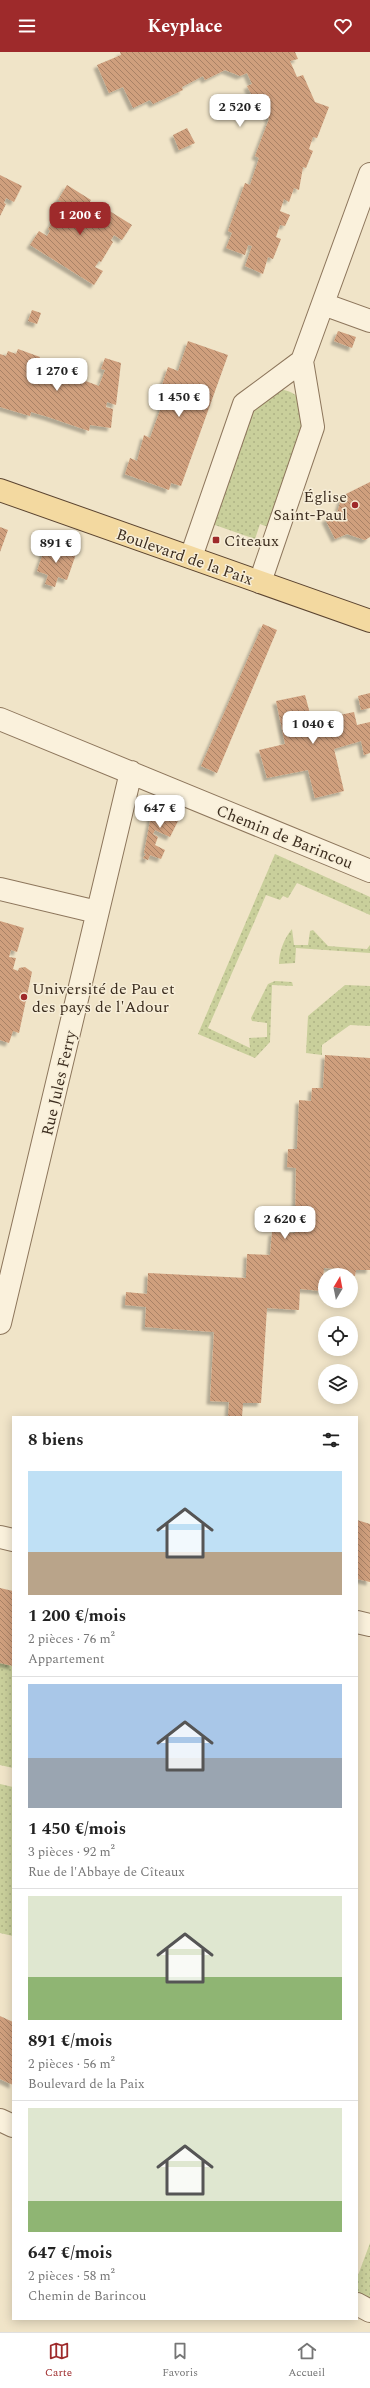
<!DOCTYPE html>
<html lang="fr">
<meta charset="utf-8">
<style>
body{margin:0;font-family:Spectral,serif;background:#f6f6f6;color:#222;height:100vh;display:flex;flex-direction:column;font-size:15px;white-space:nowrap}
*{box-sizing:border-box;margin:0}
p{font-size:13px;color:#767676}
.icon{flex:none;width:22px;height:22px;fill:none;stroke:currentColor;stroke-width:2;stroke-linecap:round;stroke-linejoin:round}
.map{position:relative;flex:1;overflow:hidden}
.panel{position:absolute;left:12px;top:1364px;width:346px;height:904px;display:flex;flex-direction:column;background:#fff;border-radius:0px;box-shadow:0 2px 10px #0003}
.panel>*{flex:none}
.needle{width:26px;rotate:10deg}
.fabs{position:absolute;left:318px;top:1216px;display:grid;gap:8px}
.fabs a{display:grid;place-items:center;width:40px;height:40px;border-radius:50%;background:#fff;box-shadow:0 2px 10px #0003;font-size:20px}
.price{position:absolute;translate:-50% -34px;padding:0 9px;border-radius:8px;background:#fff;color:#222;font-size:13px;line-height:26px;filter:drop-shadow(0 1px 2px #0008)}
.price::after{content:'';position:absolute;left:50%;top:24px;width:12px;height:9px;margin-left:-6px;background:inherit;clip-path:polygon(0 0,100% 0,50% 100%)}
.price.selected{background:#9e2a2b;color:#fff}
ul{padding:0;list-style:none}
li{display:grid;align-content:center;gap:8px;height:212px;padding:0 16px}
li+li{border-top:1px solid #e0e0e0}
li span{display:grid;place-items:center;height:124px;border-radius:0px;color:#555}
li>.icon{margin-inline-start:auto}
span .icon{width:72px;height:72px;fill:#fffc;stroke-width:1}
li b{font-size:17px}
h2{display:flex;justify-content:space-between;align-items:center;height:48px;padding:0 16px;font-size:17px}
header{display:flex;justify-content:space-between;align-items:center;height:52px;padding:0 16px;background:#9e2a2b;color:#fff;font-size:18px;font-weight:700}
.tabs{display:flex;justify-content:space-around;align-items:center;height:56px;border-top:1px solid #e0e0e0;background:#fff;font-size:11px;color:#767676}
.tabs a{display:grid;justify-items:center;gap:2px}
.tabs .selected{color:#9e2a2b}
.map>svg:first-child{display:block}
</style>
<header><svg class="icon" aria-label="menu" viewBox="0 0 24 24"><path d="M4 6h16M4 12h16M4 18h16"/></svg>Keyplace<svg class="icon" aria-label="heart" viewBox="0 0 24 24"><path d="M12 20l-8-8c-3-5 5-10 8-4 3-6 11-1 8 4z"/></svg></header>
<div class="map">
<svg width="370" height="2280" viewBox="0 0 370 2280">
<defs>
<pattern id="grass-dots" width="8" height="8" patternUnits="userSpaceOnUse"><rect width="8" height="8" fill="#c9cf9b"/><path d="M2 2h.1M6 6h.1" fill="none" stroke="#aeb285" stroke-width="1.8" stroke-linecap="round"/></pattern>
<pattern id="building-back-hatch" width="6" height="6" patternUnits="userSpaceOnUse"><rect width="6" height="6" fill="#cf9f7d"/><path d="M-1 5l2 2M0 0l6 6M5-1l2 2" fill="none" stroke="#a98266"/></pattern>
<filter id="shadow"><feDropShadow dx="-3.5" dy="3.5" stdDeviation="1" flood-color="#0004"/></filter>
</defs>
<rect width="100%" height="100%" fill="#f0e4c8"/>
<path fill="url(#grass-dots)" d="M279,337c14,2 22,8 28,21l-34,119 -13,-5 -5,15 -43,-15 40,-113z
M275,802l95,43v18l-73,-32 -9,15 -5,-2 -3,4 -14,-5 -58,133 42,20 -1,-10 18,-1v-14l-15,-2 -1,-3 17,-34 7,-3 17,1 1,4 -21,-1 -2,57 -15,16 -57,-24z
M292,877l2,16h14l2,-14 3,-1 15,16 39,3 3,-4v8l-74,-5 -1,15 -16,1c0,-13 5,-25 13,-35z
M345,933l25,1v40l-20,-1 -28,20v10l-16,-2 2,-37z
M0,1611l13,3v102l-13,-3z
M0,1732l13,3v149l-13,-3z
M370,2191v68l-13,-7v-26z"/>
<path fill="url(#building-back-hatch)" filter="url(#shadow)" d="M120,0h175l3,7 -8,2 7,16 6,-2 12,27 14,5 -12,31 -4,-1 -4,12 4,2 -7,17 -3,-1 -4,23 -5,-2 -5,14 -5,-3 -4,12 10,4 -5,11 -5,-1 -4,12 5,2 -8,20 -5,-2 -5,17 -18,-8 7,-20 -4,-1 -3,10 -19,-7 6,-15 -4,-2 17,-48 5,2 9,-27 -4,-2 14,-37 -6,-10 -4,1 -12,-24 5,-2 -5,-11 -7,3 -15,-6 -20,10 -2,-4 -21,11 1,3 -30,14 -3,-4 -17,8 -10,-21 -14,6 -12,-28 24,-10z
M187,76l8,15 -16,7 -6,-15z
M0,123l22,11 -8,16 -8,-4 -2,5 2,1 -6,12z
M67,133l24,15 -4,7 16,11 5,-8 24,15 -10,15 -8,-5 -3,5 2,2 -12,20 -2,-1 -4,6 8,4 -9,14 -64,-40 9,-14 8,5 3,-5 -2,-2 12,-20 2,1 4,-5 -8,-5z
M32,258l9,3 -4,11 -9,-3z
M338,279l18,6 -4,11 -18,-7z
M188,289l40,14 -47,131 -10,-3 -2,7 -44,-16 5,-16 7,3 7,-26 6,3 18,-50 -6,-3 6,-18 10,4z
M18,297l22,8 -2,5 8,3 -1,4 18,6 1,-2 35,13 6,-16 -4,-1 4,-11 16,5 -5,42 -9,-3 -1,5 7,2 -2,19 -21,-3 -1,6 -41,-14 -17,-5 -1,4 -30,-9v-53l6,2 2,-5 8,3z
M370,430v55l-5,3 -18,-6 -12,5 -10,-20 12,-6 5,-17z
M0,475l8,3 -8,22z
M46,492l30,10 -9,26 -9,-3 -3,10 -10,-3 3,-9 -11,-4z
M263,572l14,6 -60,143 -16,-7z
M370,641v15l-9,2 -3,-14z
M305,643l7,26 42,-9 3,13 13,-3v31l-6,2 -3,-14 -27,8 10,42 -29,7 -7,-28 -41,8 -8,-28 26,-6 -9,-43z
M157,750l25,11 -12,24 -15,-7 -2,4 5,3 -3,8 10,5 -4,9 -11,-4 -2,5 -5,-2 3,-4 -2,-1 7,-37z
M0,869l24,7 -7,24 -6,-2 -2,7 7,1 -3,11 5,2 1,-3 6,-1 7,5 -13,61 -6,-2 -4,12 -9,-3z
M325,1003l45,3v212h-14l-1,6 -12,-1v-6l-19,-1 -2,23 -22,-2 -1,21 -32,-2 -6,95h-18l-1,14h-14l1,-15 -19,-1 4,-69 -69,-5 1,-20 -21,-2 1,-13 21,2 1,-21 98,5 1,-24 23,1 2,-23 23,1 1,-65 -9,-1 1,-18h9l2,-49 12,1 1,-13h11z
M357,1468l13,4v58l-13,-3z
M0,1536l13,3v75l-13,-3z
M0,1964l13,6v63l-13,-6z"/>
<g fill="none" stroke-linecap="round" stroke-linejoin="round">
<defs>
<path id="minor" d="M323,252l47,17
M302,309l68,-187
M191,505l53,-153 58,-43 11,66 -53,155
M0,667l370,152
M0,837l97,23
M0,1271l131,-551
M0,1485l13,3
M357,1570l13,3
M0,2068l13,6
M357,2252l13,7"/>
<path id="major" d="M0,438l370,131"/>
</defs>
<use href="#minor" stroke="#8d765c" stroke-width="24"/>
<use href="#major" stroke="#5b4430" stroke-width="24"/>
<use href="#minor" stroke="#faf1dc" stroke-width="22"/>
<use href="#major" stroke="#f3d9a0" stroke-width="22"/>
</g>
<g fill="#9e2a2b" stroke="#f7eed8" stroke-width="1.5">
<circle cx="355" cy="453" r="4"/>
<rect x="212" y="484" width="8" height="8" rx="2"/>
<circle cx="24" cy="945" r="4"/>
</g>
<g text-anchor="middle" stroke-width="3" stroke-linejoin="round" paint-order="stroke">
<g font-size="16" fill="#3d2e20" stroke="#f7eed8" text-anchor="start">
<text x="347" y="450" text-anchor="end">Église<tspan x="347" dy="18">Saint-Paul</tspan></text>
<text x="224" y="494">Cîteaux</text>
<text x="32" y="942">Université de Pau et<tspan x="32" dy="18">des pays de l'Adour</tspan></text>
</g>
<g font-size="16" fill="#3d2e20" stroke="#f7eed8">
<text transform="translate(185 504) rotate(19)" y="6">Boulevard de la Paix</text>
<text transform="translate(285 784) rotate(22)" y="6">Chemin de Barincou</text>
<text transform="translate(58 1031) rotate(-77)" y="6">Rue Jules Ferry</text>
</g>
</g>
</svg>
<div class="fabs">
<a><svg class="needle" viewBox="-14 -14 28 28"><path d="M0-13l5 13h-10z" fill="#e53935"/><path d="M0 13l5-13h-10z" fill="#767676"/></svg></a>
<a><svg class="icon" aria-label="locate" viewBox="0 0 24 24"><circle cx="12" cy="12" r="6"/><path d="M12 2v4M12 18v4M2 12h4M18 12h4"/></svg></a>
<a><svg class="icon" aria-label="layers" viewBox="0 0 24 24"><path d="M12 4l9 5-9 5-9-5zM3 14l9 5 9-5"/></svg></a>
</div>
<b class="price" style="left:240px;top:76px">2 520 €</b>
<b class="price selected" style="left:80px;top:184px">1 200 €</b>
<b class="price" style="left:57px;top:340px">1 270 €</b>
<b class="price" style="left:179px;top:366px">1 450 €</b>
<b class="price" style="left:56px;top:512px">891 €</b>
<b class="price" style="left:313px;top:693px">1 040 €</b>
<b class="price" style="left:160px;top:777px">647 €</b>
<b class="price" style="left:285px;top:1188px">2 620 €</b>
<section class="panel">
<h2>8 biens<svg class="icon" aria-label="filters" viewBox="0 0 24 24"><path d="M4 7h16M4 17h16"/><circle cx="9" cy="7" r="2"/><circle cx="15" cy="17" r="2"/></svg></h2>
<ul>
<li><span style="background:linear-gradient(#bfe0f5 65%,#b9a48a 0)"><svg class="icon" aria-label="home" viewBox="0 0 24 24"><path d="M3 11l9-7 9 7M6 9v11h12V9"/></svg></span><div><b>1 200 €/mois</b><p>2 pièces · 76 m²</p><p>Appartement</p></div></li>
<li><span style="background:linear-gradient(#a9c7e8 60%,#9aa5b1 0)"><svg class="icon" aria-label="home" viewBox="0 0 24 24"><path d="M3 11l9-7 9 7M6 9v11h12V9"/></svg></span><div><b>1 450 €/mois</b><p>3 pièces · 92 m²</p><p>Rue de l'Abbaye de Cîteaux</p></div></li>
<li><span style="background:linear-gradient(#dfe7d0 65%,#8fb573 0)"><svg class="icon" aria-label="home" viewBox="0 0 24 24"><path d="M3 11l9-7 9 7M6 9v11h12V9"/></svg></span><div><b>891 €/mois</b><p>2 pièces · 56 m²</p><p>Boulevard de la Paix</p></div></li>
<li><span style="background:linear-gradient(#dfe7d0 75%,#8fb573 0)"><svg class="icon" aria-label="home" viewBox="0 0 24 24"><path d="M3 11l9-7 9 7M6 9v11h12V9"/></svg></span><div><b>647 €/mois</b><p>2 pièces · 58 m²</p><p>Chemin de Barincou</p></div></li>
</ul>
</section>
</div>
<nav class="tabs">
<a class="selected"><svg class="icon" aria-label="map" viewBox="0 0 24 24"><path d="M3 6l6-2 6 2 6-2v14l-6 2-6-2-6 2zM9 4v14M15 6v14"/></svg>Carte</a>
<a><svg class="icon" aria-label="saved" viewBox="0 0 24 24"><path d="M7 4h10v16l-5-4-5 4z"/></svg>Favoris</a>
<a><svg class="icon" aria-label="home" viewBox="0 0 24 24"><path d="M3 11l9-7 9 7M6 9v11h12V9"/></svg>Accueil</a>
</nav>
